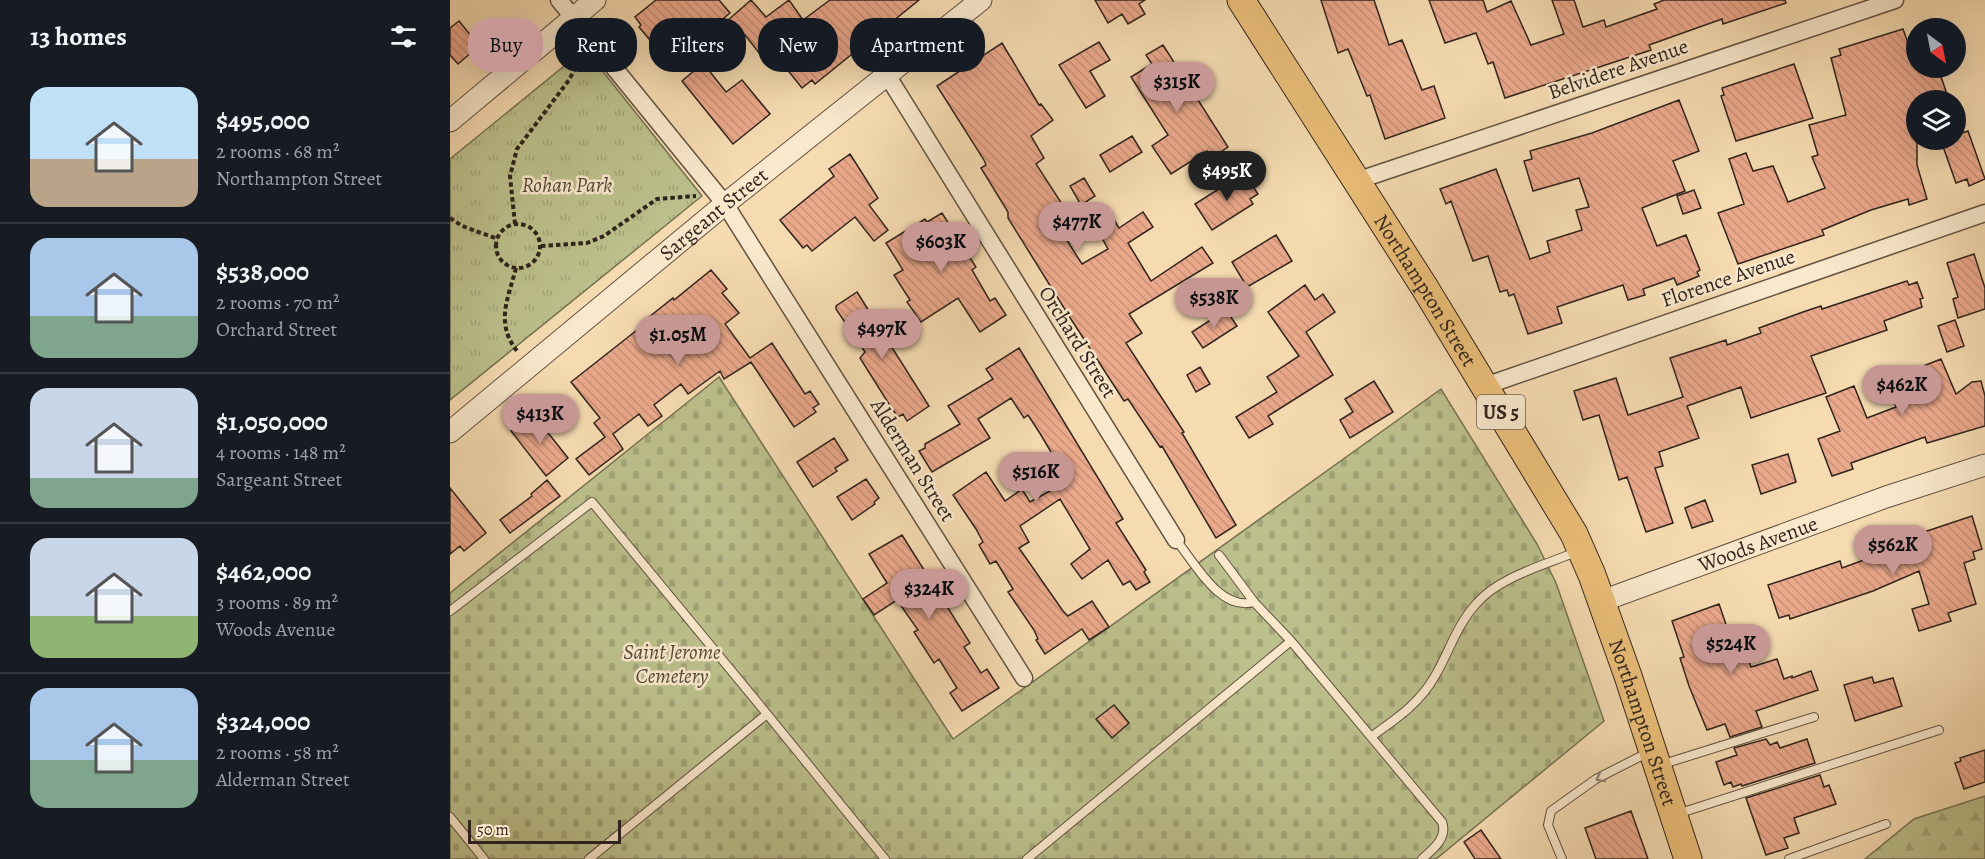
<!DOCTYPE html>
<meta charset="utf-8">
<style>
body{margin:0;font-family:Alegreya,serif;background:#20242c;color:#f1f3f6;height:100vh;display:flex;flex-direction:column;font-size:22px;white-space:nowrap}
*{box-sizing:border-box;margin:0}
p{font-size:20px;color:#9ea1a6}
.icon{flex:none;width:33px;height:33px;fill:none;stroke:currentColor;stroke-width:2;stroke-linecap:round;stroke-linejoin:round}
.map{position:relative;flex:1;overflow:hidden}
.side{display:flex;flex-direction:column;background:#171b24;width:450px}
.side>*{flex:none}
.hud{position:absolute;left:18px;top:18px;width:570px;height:54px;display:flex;gap:12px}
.needle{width:39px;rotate:148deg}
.fabs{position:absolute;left:1456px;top:18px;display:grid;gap:12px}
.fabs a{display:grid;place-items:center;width:60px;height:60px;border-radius:50%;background:#171b24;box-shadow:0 6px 24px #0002;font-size:30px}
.scale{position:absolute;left:18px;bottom:15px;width:153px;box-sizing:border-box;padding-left:6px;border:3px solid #30241d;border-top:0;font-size:16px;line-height:21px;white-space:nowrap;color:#30241d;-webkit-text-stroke:4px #f9e8cc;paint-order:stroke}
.price{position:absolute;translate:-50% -51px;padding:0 14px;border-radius:21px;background:#c59692;color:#111;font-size:20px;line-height:39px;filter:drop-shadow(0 2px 3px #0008)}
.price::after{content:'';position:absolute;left:50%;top:36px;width:18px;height:14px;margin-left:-9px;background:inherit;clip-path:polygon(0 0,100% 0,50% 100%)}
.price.current{background:#222;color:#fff}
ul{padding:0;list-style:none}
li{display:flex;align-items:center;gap:18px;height:150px;padding:0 30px}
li+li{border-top:2px solid #363941}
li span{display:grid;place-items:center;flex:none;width:168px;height:120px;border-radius:18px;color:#555}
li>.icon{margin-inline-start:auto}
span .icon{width:72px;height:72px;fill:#fffc;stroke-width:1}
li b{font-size:26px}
h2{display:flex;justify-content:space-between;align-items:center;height:72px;padding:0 30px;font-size:26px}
.pill{padding:0 21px;border-radius:24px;background:#171b24;box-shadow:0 6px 24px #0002;font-size:21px;line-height:54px}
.pill.current{background:#c59692;color:#111}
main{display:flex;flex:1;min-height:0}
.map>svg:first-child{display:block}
</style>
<main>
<section class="side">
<h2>13 homes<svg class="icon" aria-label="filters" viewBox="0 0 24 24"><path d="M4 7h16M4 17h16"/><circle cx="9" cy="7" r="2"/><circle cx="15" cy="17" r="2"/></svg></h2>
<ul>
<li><span style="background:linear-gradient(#bfe0f5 60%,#b9a48a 0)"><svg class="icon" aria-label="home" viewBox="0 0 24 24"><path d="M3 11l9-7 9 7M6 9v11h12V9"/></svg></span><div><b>$495,000</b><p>2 rooms · 68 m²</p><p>Northampton Street</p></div></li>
<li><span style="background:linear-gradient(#a9c7e8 65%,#7fa58c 0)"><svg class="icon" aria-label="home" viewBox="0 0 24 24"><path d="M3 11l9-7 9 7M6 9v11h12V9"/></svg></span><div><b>$538,000</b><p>2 rooms · 70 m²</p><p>Orchard Street</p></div></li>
<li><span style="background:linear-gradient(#c9d6e8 75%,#7fa58c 0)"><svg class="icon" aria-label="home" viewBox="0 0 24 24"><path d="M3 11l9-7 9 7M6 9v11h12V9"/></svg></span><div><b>$1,050,000</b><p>4 rooms · 148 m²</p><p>Sargeant Street</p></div></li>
<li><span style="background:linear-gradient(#c9d6e8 65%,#8fb573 0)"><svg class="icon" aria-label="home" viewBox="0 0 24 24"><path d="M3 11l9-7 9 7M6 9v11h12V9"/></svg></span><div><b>$462,000</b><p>3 rooms · 89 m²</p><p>Woods Avenue</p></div></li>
<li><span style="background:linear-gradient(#a9c7e8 60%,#7fa58c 0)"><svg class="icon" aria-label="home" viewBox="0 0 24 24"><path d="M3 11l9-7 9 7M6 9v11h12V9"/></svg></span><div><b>$324,000</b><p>2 rooms · 58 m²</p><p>Alderman Street</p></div></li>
</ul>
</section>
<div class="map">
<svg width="1535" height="859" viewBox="0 0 1535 859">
<defs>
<pattern id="grass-tufts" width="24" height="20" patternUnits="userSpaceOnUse" patternTransform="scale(1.5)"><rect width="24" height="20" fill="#bcc08c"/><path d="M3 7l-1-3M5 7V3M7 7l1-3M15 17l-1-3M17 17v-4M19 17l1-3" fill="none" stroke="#a2a578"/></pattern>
<pattern id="forest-firs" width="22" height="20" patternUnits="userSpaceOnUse" patternTransform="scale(1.5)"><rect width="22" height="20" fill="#bcc08c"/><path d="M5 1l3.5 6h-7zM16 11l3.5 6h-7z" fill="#a2a578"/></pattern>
<pattern id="cemetery-stones" width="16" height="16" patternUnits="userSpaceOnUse" patternTransform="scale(1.5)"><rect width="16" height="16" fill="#bcc08c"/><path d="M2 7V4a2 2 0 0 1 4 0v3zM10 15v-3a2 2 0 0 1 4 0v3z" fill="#a2a578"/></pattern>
<pattern id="building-back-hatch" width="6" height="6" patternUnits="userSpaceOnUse" patternTransform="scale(1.5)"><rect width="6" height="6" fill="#eba98c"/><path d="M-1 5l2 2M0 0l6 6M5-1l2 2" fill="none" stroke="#ca9178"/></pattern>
</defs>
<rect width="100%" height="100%" fill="#f6dbb1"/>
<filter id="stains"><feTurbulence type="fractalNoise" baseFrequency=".00333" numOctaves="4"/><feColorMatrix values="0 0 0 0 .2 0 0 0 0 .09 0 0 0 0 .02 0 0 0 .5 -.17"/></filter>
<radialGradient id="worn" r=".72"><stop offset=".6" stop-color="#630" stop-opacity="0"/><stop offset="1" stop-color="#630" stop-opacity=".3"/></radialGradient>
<path fill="url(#grass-tufts)" stroke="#767254" stroke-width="1.5" d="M135,49l117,147 -252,204v-241z"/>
<path fill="url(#forest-firs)" stroke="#767254" stroke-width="1.5" d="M1535,796v63h-120l49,-40z"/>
<path fill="url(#cemetery-stones)" stroke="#767254" stroke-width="1.5" d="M269,377l234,362 488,-350 96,155 19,39 48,138 -168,138h-986v-266z"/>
<path fill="url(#building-back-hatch)" stroke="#30241d" stroke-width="1.5" d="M206,0h63l11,13 -42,35 -8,-12 -20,16 -21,-25 2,-2 -6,-8z
M301,0l15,17 23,-17 14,20 27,-20h89l-104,84 -3,-4 -10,8 -33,-41 -9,7 -15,-19 -4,3 -14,-17z
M645,0h50l-6,4 6,10 -17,10 -6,-10 -14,9z
M871,0h53l15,45 13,-5 20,50 12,-4 11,32 -60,21 -15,-44 -3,1 -19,-47 -10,4z
M979,0h54l4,12 24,-11 20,44 33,-11 -12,-34h22l9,27 21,-7 2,7 51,-18 -3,-5 10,-4h121l1,3 -63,21 -1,-5 -73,26 2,5 -146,48 -12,-36 -5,2 -12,-31 -31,10z
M9,21l17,21 -7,7 3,3 -14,12 -8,-9v-27z
M1453,29l14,39h21l11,32h-32v65l10,34 -18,6 -1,-6 -37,11 -49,20 2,5 -86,29 -20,-51 26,-9 -15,-45 17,-6 7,18 20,-5 15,36 37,-14 -13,-31 6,-2 -9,-30 37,-10 -15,-57 10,-3 -2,-6z
M649,42l11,18 -20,11 15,25 -19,12 -27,-43z
M552,43l37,62 2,-1 12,16 -22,16 13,22 -8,6 26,40 -13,8 33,52 26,-15 -15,-27 17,-10 9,16 24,-16 10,15 -25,16 23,38 51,-34 11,16 -84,51 13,19 -16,10 58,89 -2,1 54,92 -20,13 -54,-92 -2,1 -32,-48 -4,2 -55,-85 -61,-98v-6l-27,-44 5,-3 -2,-5 -47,-74z
M713,45l65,102 -16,11 -5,-7 -36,23 -19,-28 16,-11 -37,-58 21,-13 -6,-9z
M253,63l23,29 16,-12 28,34 -37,30 -51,-63z
M1344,64l19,54 -77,23 -15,-45 3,-1 -2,-7z
M1229,100l20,51 -26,10 12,30 -43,17 15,38 29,-11 14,35 -3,2 2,4 -22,9 -3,-7 -31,11 2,6 -17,5 -5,-15 -66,22 5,16 -34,11 -14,-40 -5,2 -2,-6 -7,2 -12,-36 -15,5 -22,-60 -5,3 -6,-15 56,-20 34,90 20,-7 -3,-11 35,-11 -6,-20 13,-3 -10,-29 -46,13 -9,-30 8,-2 -2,-8 62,-18z
M1518,131l17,48 -16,7 -2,-7 -11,4 -15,-42 15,-1v-5z
M682,136l10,16 -32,20 -10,-17z
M400,154l28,44 -9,7 19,25 -14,11 -19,-24 -43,34 -5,-6 -4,3 -23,-28 54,-44 -5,-7z
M794,173l14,21 -8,5 3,5 -41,26 -17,-26z
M634,178l11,18 -14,9 -11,-19z
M1244,190l7,18 -18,6 -6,-18z
M492,213l34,54 -4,3 18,31 5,-3 11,17 -26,17 -22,-34 -37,24 -14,-20 3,-2 -16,-25 9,-5 -17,-27 39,-24 2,3z
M826,235l16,26 -45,26 -15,-25z
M1524,254l11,34v21l-27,9 -5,-19 5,-2 -11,-34z
M261,270l16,19 -5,4 17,20 -14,11 25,34 22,-15 33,51 5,-3 9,13 -6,4 3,4 -22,15 -43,-65 -27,17 -4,-8 -32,23 -7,-10 -27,21 8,11 -14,10 -9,-12 -26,20 10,15 -34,26 -13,-16 29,-22 -11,-14 6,-5 -29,-36 80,-63 -2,-2 24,-19 1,2z
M1457,281l2,4 8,-3 6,16 -3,1 2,8 -38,14 3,9 -76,26 15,37 -75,25 -10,-31 -54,19 12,32 -40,14 4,14 -8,2 18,55 -27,9 -19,-55 -8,3 -20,-65 -16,5 -9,-29 42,-13 12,37 55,-18 -13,-39 56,-18 1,5 34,-12 -2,-5 44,-16 18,-6 1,3z
M855,285l10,15 8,-6 12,18 -29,20 27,43 -65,41 5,8 -24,14 -13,-21 41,-25 -10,-15 32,-21 -31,-44z
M407,292l72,114 -22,15 -4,-7 -5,3 -9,-13 -29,-46 5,-6 -29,-43v-3z
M776,310l11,16 -34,22 -11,-16z
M1505,320l9,26 -17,6 -9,-26z
M569,348l104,171 -7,4 30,47 -2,2 6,10 -14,8 -6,-9 -7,4 -15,-25 -26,19 -11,-15 19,-15 -30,-50 -40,27 9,16 -10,6 44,63 5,5 24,-15 17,26 -20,13 -7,-11 -37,25 -9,-14 2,-1 -4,-9 -26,-38 5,-3 -17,-28 -6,3 -11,-19 4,-3 -7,-13 -23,-34 33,-23 19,29 17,-12 8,13 38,-21 -27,-46 -13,-20 -4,3 -13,-20 -33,21 12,19 -58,34 -13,-21 6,-3v-4l35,-20 -12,-18 45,-27 -7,-10z
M1491,359l15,35 16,-12 9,-1 4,15v30l-58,17 -2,-6 -74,26 2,6 -21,7 -14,-37 22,-8 -14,-34 28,-11 13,32 29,-11 -10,-31 16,-5 1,3z
M750,367l10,17 -14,8 -9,-17z
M924,381l19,31 -43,26 -10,-18 13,-8 -8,-13z
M83,414l35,44 -22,18 -35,-45z
M384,438l14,22 -13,8 2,3 -24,16 -16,-25z
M1338,454l8,28 -35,12 -9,-29z
M416,479l13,19 -5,4 1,2 -23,16 -15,-23z
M97,480l13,16 -50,37 -10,-13 32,-24 -1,-2z
M0,488l36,45 -22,18 -4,-5 -10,8z
M1255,500l8,21 -21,7 -7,-20z
M1522,516l10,33 -9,3 2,7 -11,4 12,41 -28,9 3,8 -32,10 -7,-22 17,-5 -10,-33 -46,20 -83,28 -1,-4 -10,3 -11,-33 72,-24 2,7 60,-22 -2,-6z
M452,535l68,108 -6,4 17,26 6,-4 12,19 -37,23 -12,-18 7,-5 -18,-29 -5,4 -20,-31 4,-2 -21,-30 -23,15 -11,-16 24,-16 -18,-29z
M1269,604l13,38 5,-2 3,12 5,-2 6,17 26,-8 7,20 8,-3v2l19,-7 7,19 -62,21 6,16 -32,10 -5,-13 -18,6 -18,-44 -9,-28 4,-1 -12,-36z
M1422,677l2,6 19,-5 9,28 -47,15 -11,-36z
M664,705l15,18 -17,15 -16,-19z
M1316,739l4,6 7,-3 3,6 27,-9 8,24 -73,23 -1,-2 -8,3 -2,-5 -7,3 -8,-23 21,-7 -3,-7z
M1535,750v32l-21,7 -9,-26 6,-2 -1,-3z
M1370,775l4,12 5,-2 7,19 -42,14 5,15 -15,5 4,10 -22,7 -20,-57z
M1181,811l17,48h-52l-11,-31z
M1031,830l20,29h-26l-11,-17z"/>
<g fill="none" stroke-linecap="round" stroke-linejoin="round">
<defs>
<path id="service" d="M726,540c19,23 44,72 78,62l37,39 151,181c6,16 -9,27 -20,37
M769,555l35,47
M0,611l142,-109 175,212 -178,145
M317,714l118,145
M922,736c24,-17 48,-33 63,-60 14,-24 22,-51 41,-72 24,-28 70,-39 102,-53
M1210,765l154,-48
M1227,814l262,-84
M0,817l34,42
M577,859l264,-218
M1112,859l-14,-34 3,-14 45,-32 53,-27
M1339,859l97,-35"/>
<path id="minor" d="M109,0l166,204 299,474
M437,75l289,465
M906,181l539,-181
M1035,386l500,-173"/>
<g id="tertiary">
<path d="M0,121l145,-121"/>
<path id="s1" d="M0,432l275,-228 256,-204"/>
<path id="s2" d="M1152,601l284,-104 99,-32"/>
</g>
<g id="primary">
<path id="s3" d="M791,0l184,288 149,246 18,41 36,101 60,183"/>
</g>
</defs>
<use href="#service" stroke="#625242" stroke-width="10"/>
<use href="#minor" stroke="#625242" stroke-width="19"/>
<use href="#tertiary" stroke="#625242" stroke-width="23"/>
<use href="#primary" stroke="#30241d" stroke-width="29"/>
<path stroke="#30241d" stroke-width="4" stroke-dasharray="4.5 3" stroke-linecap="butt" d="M0,218l12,8 36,13
M46 246a22 22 0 1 1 44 0a22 22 0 1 1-44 0Z
M65,224l-5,-48 7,-27 52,-69 13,-25
M91,246l46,-3 17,-7 53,-37 39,-3
M66,268c-8,31 -21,55 1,83"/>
<use href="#service" stroke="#f9e8cc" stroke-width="8"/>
<use href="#minor" stroke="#f9e8cc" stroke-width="16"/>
<use href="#tertiary" stroke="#f9e8cc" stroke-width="21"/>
<use href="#primary" stroke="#ebbe78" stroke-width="27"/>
</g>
<defs><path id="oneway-chevron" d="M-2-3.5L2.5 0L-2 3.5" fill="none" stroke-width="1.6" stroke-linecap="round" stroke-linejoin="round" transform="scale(1.5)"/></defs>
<use stroke="#948674" href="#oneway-chevron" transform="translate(1150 778) rotate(151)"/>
<g text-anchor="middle" stroke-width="5" stroke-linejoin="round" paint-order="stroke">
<rect fill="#f9e8cc" stroke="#6c5f52" stroke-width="1.5" x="1027" y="395" width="48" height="34" rx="4.5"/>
<g font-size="20" font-weight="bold" fill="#30241d">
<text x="1051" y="419">US 5</text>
</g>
<g font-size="21" fill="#30241d" stroke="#f9e8cc">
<text transform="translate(1168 69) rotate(-19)" y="7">Belvidere Avenue</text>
<text dy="7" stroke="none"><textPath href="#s1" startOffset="342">Sargeant Street</textPath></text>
<text transform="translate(1278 278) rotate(-19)" y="7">Florence Avenue</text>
<text dy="7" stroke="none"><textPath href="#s3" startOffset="344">Northampton Street</textPath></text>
<text transform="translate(628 342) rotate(58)" y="7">Orchard Street</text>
<text transform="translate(463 460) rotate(58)" y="7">Alderman Street</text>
<text dy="7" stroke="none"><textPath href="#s2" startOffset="166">Woods Avenue</textPath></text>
<text dy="7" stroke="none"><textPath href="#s3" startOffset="830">Northampton Street</textPath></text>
</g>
<g font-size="21" font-style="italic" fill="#534b39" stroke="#f9e8cc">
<text x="117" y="192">Rohan Park</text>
<text x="222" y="659">Saint Jerome<tspan x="222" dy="24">Cemetery</tspan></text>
</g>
</g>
<rect width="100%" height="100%" filter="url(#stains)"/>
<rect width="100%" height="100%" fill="url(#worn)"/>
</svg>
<div class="fabs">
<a><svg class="needle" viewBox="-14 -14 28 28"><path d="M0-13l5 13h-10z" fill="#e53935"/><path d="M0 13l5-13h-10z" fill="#9ea1a6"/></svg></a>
<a><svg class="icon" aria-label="layers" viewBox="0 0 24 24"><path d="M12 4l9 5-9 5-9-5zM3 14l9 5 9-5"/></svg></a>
</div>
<div class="scale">50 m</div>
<b class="price" style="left:727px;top:113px">$315K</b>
<b class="price current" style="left:777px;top:202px">$495K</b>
<b class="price" style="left:627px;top:253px">$477K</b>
<b class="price" style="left:491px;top:273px">$603K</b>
<b class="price" style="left:764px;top:329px">$538K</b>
<b class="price" style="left:432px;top:360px">$497K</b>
<b class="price" style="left:228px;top:366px">$1.05M</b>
<b class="price" style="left:1452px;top:416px">$462K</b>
<b class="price" style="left:90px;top:445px">$413K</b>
<b class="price" style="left:586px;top:503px">$516K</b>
<b class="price" style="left:1443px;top:576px">$562K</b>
<b class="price" style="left:479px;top:620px">$324K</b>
<b class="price" style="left:1281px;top:675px">$524K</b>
<div class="hud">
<a class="pill current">Buy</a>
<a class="pill">Rent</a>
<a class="pill">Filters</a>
<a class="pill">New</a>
<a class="pill">Apartment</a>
</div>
</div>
</main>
